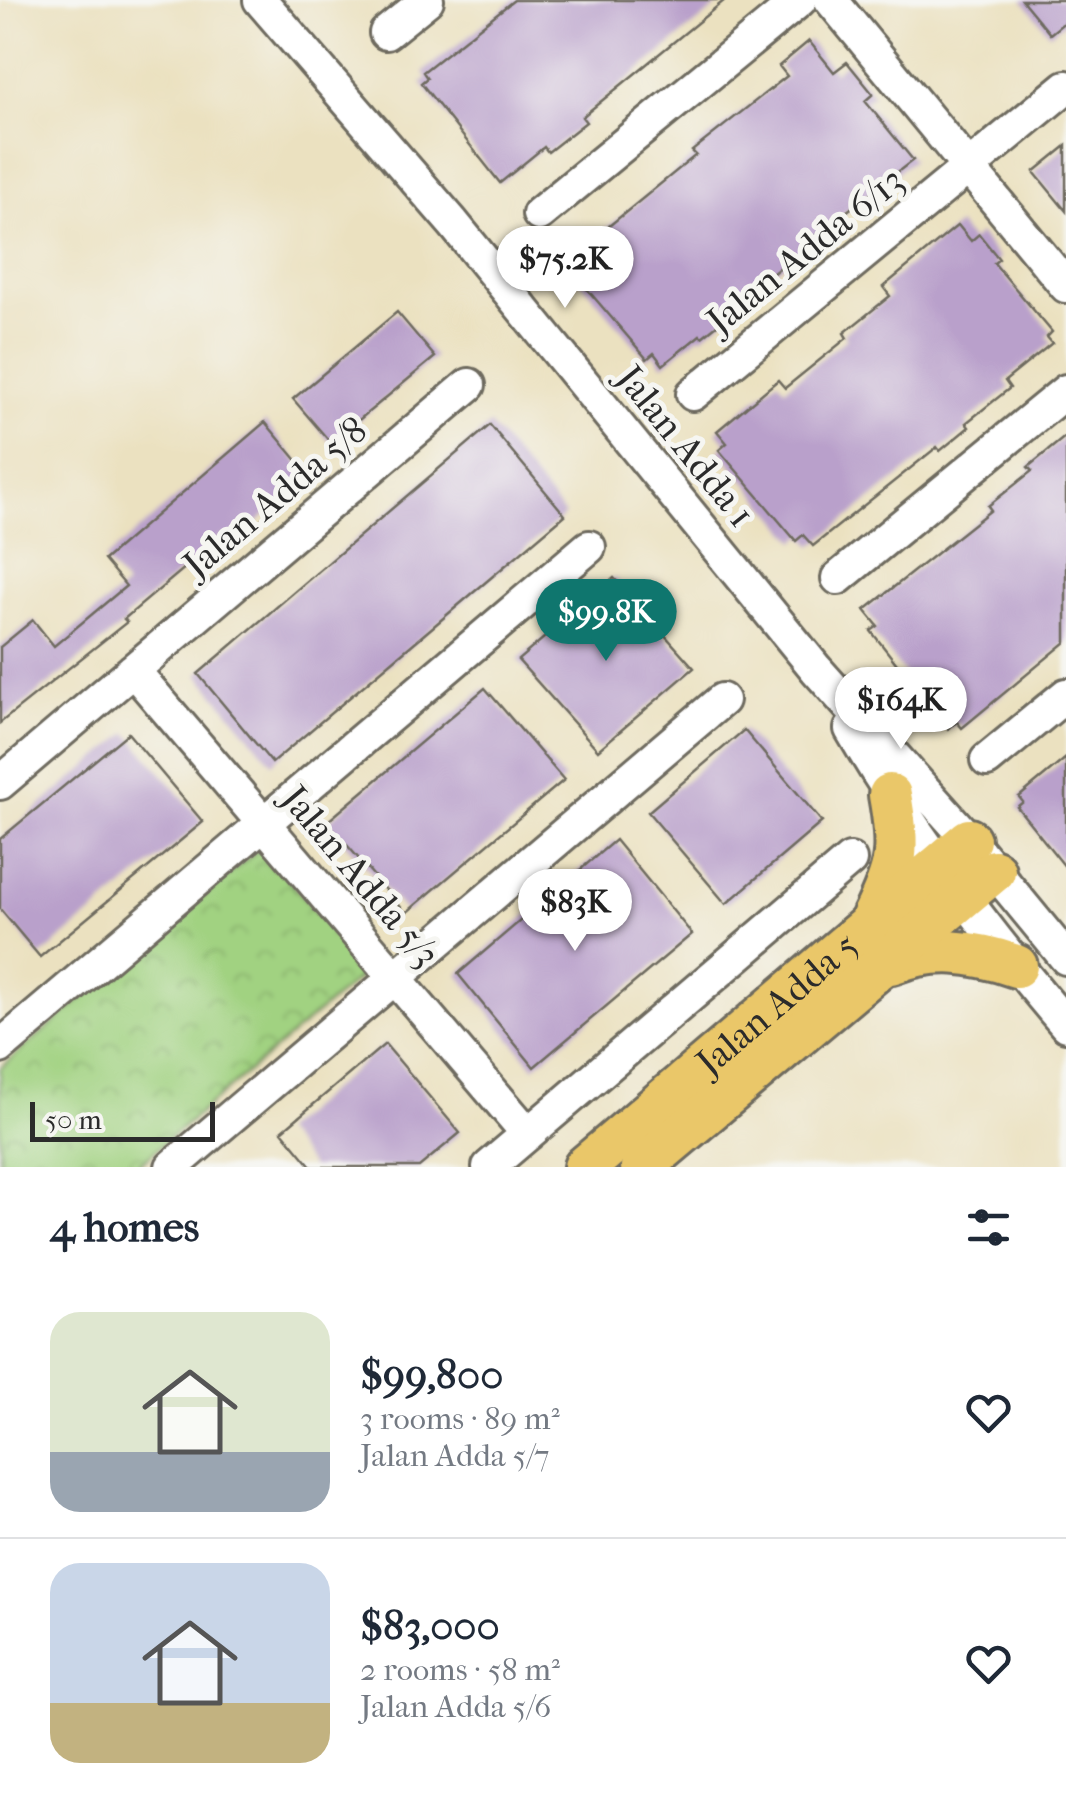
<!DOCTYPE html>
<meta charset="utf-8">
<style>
body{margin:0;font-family:"IM FELL French Canon",serif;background:#f2f2f3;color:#1f2937;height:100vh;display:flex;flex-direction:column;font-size:38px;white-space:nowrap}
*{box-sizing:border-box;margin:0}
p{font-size:32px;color:#747a83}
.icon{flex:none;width:55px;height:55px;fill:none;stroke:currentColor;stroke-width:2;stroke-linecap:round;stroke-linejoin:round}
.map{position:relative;height:1167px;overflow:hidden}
.sheet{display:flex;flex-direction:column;background:#fff;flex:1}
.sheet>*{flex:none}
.scale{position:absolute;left:30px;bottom:25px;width:185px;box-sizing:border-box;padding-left:10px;border:5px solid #2b2b2b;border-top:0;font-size:28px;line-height:35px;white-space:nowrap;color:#2b2b2b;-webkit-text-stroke:8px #f6f6f2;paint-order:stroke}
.price{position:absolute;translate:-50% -85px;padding:0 22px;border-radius:35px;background:#fff;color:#222;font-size:32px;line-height:65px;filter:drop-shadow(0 2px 5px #0008)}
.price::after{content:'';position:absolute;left:50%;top:60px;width:30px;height:22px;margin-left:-15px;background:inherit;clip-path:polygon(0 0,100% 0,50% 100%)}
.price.current{background:#0f766e;color:#fff}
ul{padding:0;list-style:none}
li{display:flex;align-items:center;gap:30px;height:250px;padding:0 50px}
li+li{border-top:2px solid #e0e1e3}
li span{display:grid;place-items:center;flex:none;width:280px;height:200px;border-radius:30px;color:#555}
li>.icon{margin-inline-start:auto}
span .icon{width:120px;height:120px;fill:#fffc;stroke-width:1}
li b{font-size:42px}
h2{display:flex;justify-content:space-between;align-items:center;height:120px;padding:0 50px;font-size:42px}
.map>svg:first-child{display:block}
</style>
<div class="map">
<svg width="1066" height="1167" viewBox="0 0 1066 1167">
<defs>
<pattern id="park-crowns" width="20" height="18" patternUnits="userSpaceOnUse" patternTransform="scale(2.5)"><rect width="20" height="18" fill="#a1d281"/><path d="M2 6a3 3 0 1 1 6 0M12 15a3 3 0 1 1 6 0" fill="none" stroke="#8bb470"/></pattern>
</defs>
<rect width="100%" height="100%" fill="#f6f6f2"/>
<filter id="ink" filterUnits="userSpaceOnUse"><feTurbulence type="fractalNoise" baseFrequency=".01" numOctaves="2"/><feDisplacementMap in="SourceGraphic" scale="20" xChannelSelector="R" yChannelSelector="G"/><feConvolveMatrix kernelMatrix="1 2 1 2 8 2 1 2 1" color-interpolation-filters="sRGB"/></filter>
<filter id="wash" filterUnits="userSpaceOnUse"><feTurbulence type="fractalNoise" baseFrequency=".0048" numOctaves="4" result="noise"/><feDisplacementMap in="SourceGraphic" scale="40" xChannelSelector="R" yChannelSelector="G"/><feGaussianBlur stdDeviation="2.25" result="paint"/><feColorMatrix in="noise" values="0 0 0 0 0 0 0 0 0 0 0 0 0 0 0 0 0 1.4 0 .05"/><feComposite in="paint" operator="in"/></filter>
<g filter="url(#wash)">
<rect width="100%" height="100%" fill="#ebe1c0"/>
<path fill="url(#park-crowns)" stroke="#667e56" stroke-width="2.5" d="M261,847l106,124 -231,196h-136v-99z"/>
<g id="blocks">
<path fill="#b9a0cb" d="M514,0h211l-143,117 4,5 -38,30 -4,-5 -44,36 -79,-100 6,-5 -4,-6z
M1022,0h44v21l-16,13z
M809,41l25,31 13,-10 26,32 -8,7 48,59 -103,80 6,8 -23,18 -5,-5 -59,48 3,4 -30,24 -2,-2 -37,30 -9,-12 -7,6 -79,-92 7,-5 -4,-5 125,-102 -4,-4 95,-75 -8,-10z
M1066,146v65l-32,-39z
M958,225l13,16 8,-7 20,25 -5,4 58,69 -5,5 5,6 -47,38 5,7 -44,35 3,4 -29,24 -3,-4 -124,99 -10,-11 -7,6 -77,-91 8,-7 -10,-12 61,-51 7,8 62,-50 -3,-5 46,-37 -7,-9z
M397,312l38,45 -104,86 -38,-44z
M265,422l45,54 -78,69 -8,-10 -100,84 3,3 -127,101v-76l33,-27 21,26 72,-60 -22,-26z
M490,425l75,90 -293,248 -74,-89z
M1066,436v206l-104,86 -5,-6 -9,7 -77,-98 7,-5 -13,-16 126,-100 -3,-4 44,-35 -4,-4z
M614,578l80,90 -96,82 -80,-90z
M485,688l79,92 -158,133 -79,-91z
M744,730l78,92 -96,82 -78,-92z
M128,733l75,89 -163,135 -40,-48v-70z
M1066,758v110l-49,-61 6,-5 -4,-5z
M615,840l77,94 -158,133 -76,-93z
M385,1044l75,89 -41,34h-107l-30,-36z"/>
</g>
</g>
<g filter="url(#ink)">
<use href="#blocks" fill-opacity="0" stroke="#6e6b5f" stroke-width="2.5"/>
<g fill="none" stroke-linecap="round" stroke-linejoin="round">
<defs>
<path id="minor" d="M260,0l193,223 363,446 153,171 97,118
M831,0l235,286
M386,33l41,-33
M539,214l261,-214
M693,394l373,-307
M838,578l228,-187
M133,670l395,464
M851,729c61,105 136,203 215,296
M987,760l79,-65
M0,783l469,-398
M0,1047l589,-500
M172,1167l550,-467
M489,1167l361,-307"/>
<g id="major">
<path d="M873,917c25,-50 27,-67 17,-122"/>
<path d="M891,963c44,-17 82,-12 125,3"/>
<path id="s1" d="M585,1167l384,-327"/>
<path d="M642,1167l352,-296"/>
</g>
</defs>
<use href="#minor" stroke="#6e6b5f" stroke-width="38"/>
<use href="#major" stroke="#6e6b5f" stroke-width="48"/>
<use href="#minor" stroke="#fff" stroke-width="32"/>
<use href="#major" stroke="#eac769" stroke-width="42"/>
</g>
</g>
<g text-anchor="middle" stroke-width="10" stroke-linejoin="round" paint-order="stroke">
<g font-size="38" fill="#2b2b2b" stroke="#f6f6f2">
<text transform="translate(805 250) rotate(-39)" y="13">Jalan Adda 6/13</text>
<text transform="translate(686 446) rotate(51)" y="13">Jalan Adda 1</text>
<text transform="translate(275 497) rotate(-40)" y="13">Jalan Adda 5/8</text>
<text transform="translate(361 876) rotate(50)" y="13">Jalan Adda 5/3</text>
<text dy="13" stroke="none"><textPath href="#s1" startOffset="252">Jalan Adda 5</textPath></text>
</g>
</g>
</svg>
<div class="scale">50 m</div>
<b class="price" style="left:565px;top:311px">$75.2K</b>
<b class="price current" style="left:606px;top:664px">$99.8K</b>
<b class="price" style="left:901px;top:752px">$164K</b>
<b class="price" style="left:575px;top:954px">$83K</b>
</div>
<section class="sheet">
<h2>4 homes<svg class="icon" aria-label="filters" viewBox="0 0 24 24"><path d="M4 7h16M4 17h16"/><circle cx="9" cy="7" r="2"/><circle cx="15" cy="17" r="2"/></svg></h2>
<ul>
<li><span style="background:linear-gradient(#dfe7d0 70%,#9aa5b1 0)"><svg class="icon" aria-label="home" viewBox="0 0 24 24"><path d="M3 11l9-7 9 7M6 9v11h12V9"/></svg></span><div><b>$99,800</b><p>3 rooms · 89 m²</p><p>Jalan Adda 5/7</p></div><svg class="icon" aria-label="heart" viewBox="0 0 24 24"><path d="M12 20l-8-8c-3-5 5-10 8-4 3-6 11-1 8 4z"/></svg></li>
<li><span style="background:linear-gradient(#c9d6e8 70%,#c2b280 0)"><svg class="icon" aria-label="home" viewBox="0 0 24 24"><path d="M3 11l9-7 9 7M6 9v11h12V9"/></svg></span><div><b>$83,000</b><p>2 rooms · 58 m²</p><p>Jalan Adda 5/6</p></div><svg class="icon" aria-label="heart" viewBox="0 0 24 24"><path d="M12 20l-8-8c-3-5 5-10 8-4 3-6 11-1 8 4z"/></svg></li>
</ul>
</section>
